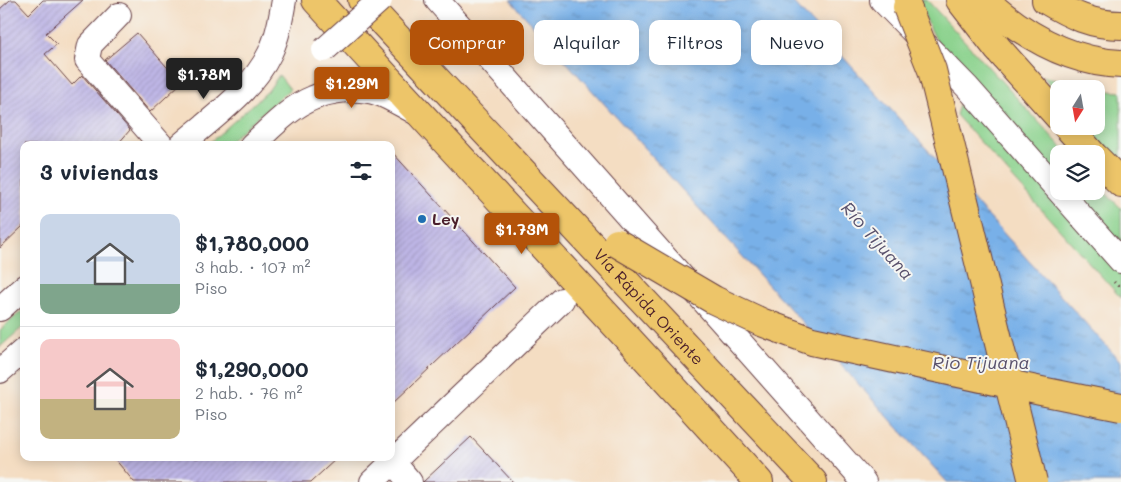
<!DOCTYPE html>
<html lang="es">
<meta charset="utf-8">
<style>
body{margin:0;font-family:Mali,sans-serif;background:#f2f2f3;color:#1f2937;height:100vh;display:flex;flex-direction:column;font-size:19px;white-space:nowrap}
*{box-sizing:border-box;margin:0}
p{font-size:16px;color:#747a83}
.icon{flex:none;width:28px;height:28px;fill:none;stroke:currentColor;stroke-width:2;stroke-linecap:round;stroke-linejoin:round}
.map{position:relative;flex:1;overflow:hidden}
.side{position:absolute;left:20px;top:141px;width:375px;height:320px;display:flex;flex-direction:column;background:#fff;border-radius:10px;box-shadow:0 2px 12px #0003}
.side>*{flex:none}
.top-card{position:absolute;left:410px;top:20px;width:475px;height:45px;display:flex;gap:10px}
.needle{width:32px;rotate:191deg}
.buttons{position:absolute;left:1050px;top:80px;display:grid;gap:10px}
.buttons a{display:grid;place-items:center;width:55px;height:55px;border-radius:10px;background:#fff;box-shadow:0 2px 12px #0003;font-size:25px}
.price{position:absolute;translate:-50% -42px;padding:0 11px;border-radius:5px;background:#b45309;color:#fff;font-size:16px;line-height:32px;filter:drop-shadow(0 1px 2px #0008)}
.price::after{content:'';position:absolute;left:50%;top:30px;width:15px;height:11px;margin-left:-8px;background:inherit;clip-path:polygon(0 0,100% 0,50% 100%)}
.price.current{background:#222;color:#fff}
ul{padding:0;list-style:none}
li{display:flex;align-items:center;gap:15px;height:125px;padding:0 20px}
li+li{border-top:1px solid #e0e1e3}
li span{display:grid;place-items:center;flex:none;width:140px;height:100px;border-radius:10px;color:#555}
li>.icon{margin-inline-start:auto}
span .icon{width:60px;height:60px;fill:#fffc;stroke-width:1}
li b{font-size:21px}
h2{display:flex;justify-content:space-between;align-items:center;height:60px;padding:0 20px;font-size:21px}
.chip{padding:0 18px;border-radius:10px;background:#fff;box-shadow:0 2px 12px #0003;font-size:18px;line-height:45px}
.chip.current{background:#b45309;color:#fff}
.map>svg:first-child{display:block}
</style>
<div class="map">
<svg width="1121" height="482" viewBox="0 0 1121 482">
<defs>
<pattern id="water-ripples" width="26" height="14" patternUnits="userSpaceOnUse" patternTransform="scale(1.25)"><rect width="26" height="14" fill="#78b0e8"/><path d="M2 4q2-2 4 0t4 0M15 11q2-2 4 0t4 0" fill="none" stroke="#648fbc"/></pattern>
<pattern id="building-hatch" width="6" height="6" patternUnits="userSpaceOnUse" patternTransform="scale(1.25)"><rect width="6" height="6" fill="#beb6e6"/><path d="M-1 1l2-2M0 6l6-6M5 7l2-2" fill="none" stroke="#a59cc5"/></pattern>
</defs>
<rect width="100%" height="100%" fill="#f6f6f2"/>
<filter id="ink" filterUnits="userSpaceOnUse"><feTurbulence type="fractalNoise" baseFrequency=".02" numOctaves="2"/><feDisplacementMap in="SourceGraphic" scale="10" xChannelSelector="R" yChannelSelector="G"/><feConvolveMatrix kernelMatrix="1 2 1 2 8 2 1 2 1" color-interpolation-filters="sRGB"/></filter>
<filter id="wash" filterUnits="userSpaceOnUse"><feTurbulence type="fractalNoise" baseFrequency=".0096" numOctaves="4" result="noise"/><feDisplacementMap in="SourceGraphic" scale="20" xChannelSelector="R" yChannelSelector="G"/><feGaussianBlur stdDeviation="1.12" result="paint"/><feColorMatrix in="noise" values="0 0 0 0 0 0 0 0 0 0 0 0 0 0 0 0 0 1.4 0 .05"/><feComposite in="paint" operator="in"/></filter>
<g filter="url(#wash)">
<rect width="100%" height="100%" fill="#f4ddc2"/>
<path fill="#8bd28d" stroke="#6a785c" d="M917,0h10l141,154h-9v37h37v-7l25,24v90l-165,-183 6,-20z
M279,75l11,14 -65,56h-18l61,-54z
M1043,76l40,13h-24v6z
M1096,90l25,2v73l-38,-39h13z
M24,309v17l-24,21v-17z"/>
<path fill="url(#water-ripples)" stroke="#61688a" d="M510,0h281l330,362v120h-174z"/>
<g id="blocks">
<path fill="url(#building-hatch)" d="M10,0h6l13,14 14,-14h40l-37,33 11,11 -12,10 27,31 10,-10 48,55 -13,15h-93v80l-24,23v-239z
M137,33l44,50 -31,29 -45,-52z
M391,151l124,136 -124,118z
M471,437l42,45h-90z
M114,458h223l-26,24h-177z"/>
</g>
</g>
<g filter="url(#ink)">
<use href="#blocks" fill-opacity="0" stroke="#643c42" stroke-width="1"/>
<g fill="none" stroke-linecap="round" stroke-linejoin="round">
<defs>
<path id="minor" d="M437,0l427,482
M882,0l86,88 91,103
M119,15l-29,30 -3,15 74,85
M181,145c31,-27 71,-54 89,-92 8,-17 11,-35 14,-53
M252,145c18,-16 38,-38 61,-47 18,-8 45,-11 64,-5 13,4 26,13 38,19
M1059,191l62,70
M0,309l24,-22
M0,371l24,-21
M393,462l17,20
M372,482l190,-182"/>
<path id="major" d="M316,0c147,162 297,320 443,482"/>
<g id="highway">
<path id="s1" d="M362,0l451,482"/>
<path d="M960,0l38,49 61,68"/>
<path d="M984,0c38,34 85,62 137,64"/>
<path d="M1046,0c25,15 46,25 75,25"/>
<path d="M1067,126l25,28"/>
<path d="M1096,158l25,25"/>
</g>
</defs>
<use href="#minor" stroke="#643c42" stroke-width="26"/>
<use href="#major" stroke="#643c42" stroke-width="30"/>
<use href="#highway" stroke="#643c42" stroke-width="30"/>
<path stroke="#643c42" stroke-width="3" stroke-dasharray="1 4" stroke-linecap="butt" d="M1114,282l7,7"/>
<use href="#minor" stroke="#fff" stroke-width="24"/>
<use href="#major" stroke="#edc569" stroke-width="28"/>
<use href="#highway" stroke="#edc569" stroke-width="28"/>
<defs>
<path id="minor-bridge" d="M324,50l56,-50"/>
<path id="highway-bridge" d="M907,7l25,63 101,412
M617,243l97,57 47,22 51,19 229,50 80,16"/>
</defs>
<use href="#minor-bridge" stroke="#643c42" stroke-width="26" stroke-linecap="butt"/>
<use href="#highway-bridge" stroke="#643c42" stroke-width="30" stroke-linecap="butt"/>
<use href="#minor-bridge" stroke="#fff" stroke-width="24"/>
<use href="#highway-bridge" stroke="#edc569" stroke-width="28"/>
</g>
</g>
<circle fill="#1f6fb2" stroke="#f6f6f2" stroke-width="2" cx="422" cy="219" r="5"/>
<g text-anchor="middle" stroke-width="4" stroke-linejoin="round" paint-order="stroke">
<g font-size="16" font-weight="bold" fill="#4a1f2b" stroke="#f6f6f2" text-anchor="start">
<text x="432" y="225">Ley</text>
</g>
<g font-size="16" fill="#4a1f2b" stroke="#f6f6f2">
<text dy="6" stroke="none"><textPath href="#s1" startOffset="420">Vía Rápida Oriente</textPath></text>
</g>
<g font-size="18" font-style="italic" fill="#5a526d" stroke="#f6f6f2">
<text transform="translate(877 241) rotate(48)" y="6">Río Tijuana</text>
<text x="981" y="369">Rio Tijuana</text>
</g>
</g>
</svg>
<div class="buttons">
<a><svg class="needle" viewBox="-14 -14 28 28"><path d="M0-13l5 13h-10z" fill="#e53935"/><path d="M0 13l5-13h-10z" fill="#747a83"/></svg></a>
<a><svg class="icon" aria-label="layers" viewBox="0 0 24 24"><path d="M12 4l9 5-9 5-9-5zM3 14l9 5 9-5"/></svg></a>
</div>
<b class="price current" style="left:204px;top:100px">$1.78M</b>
<b class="price" style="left:352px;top:109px">$1.29M</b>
<b class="price" style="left:522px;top:255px">$1.73M</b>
<div class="top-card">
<a class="chip current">Comprar</a>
<a class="chip">Alquilar</a>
<a class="chip">Filtros</a>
<a class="chip">Nuevo</a>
</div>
<section class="side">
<h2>3 viviendas<svg class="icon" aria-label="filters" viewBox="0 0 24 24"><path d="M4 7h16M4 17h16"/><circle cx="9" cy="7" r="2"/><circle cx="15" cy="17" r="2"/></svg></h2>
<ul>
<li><span style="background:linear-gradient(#c9d6e8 70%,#7fa58c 0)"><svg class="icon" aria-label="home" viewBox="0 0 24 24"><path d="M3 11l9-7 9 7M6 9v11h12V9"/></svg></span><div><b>$1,780,000</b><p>3 hab. · 107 m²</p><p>Piso</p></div></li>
<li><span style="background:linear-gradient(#f6c9c9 60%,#c2b280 0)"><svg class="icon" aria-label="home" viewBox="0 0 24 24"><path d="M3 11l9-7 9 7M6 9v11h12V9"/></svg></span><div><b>$1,290,000</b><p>2 hab. · 76 m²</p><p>Piso</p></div></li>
</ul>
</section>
</div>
